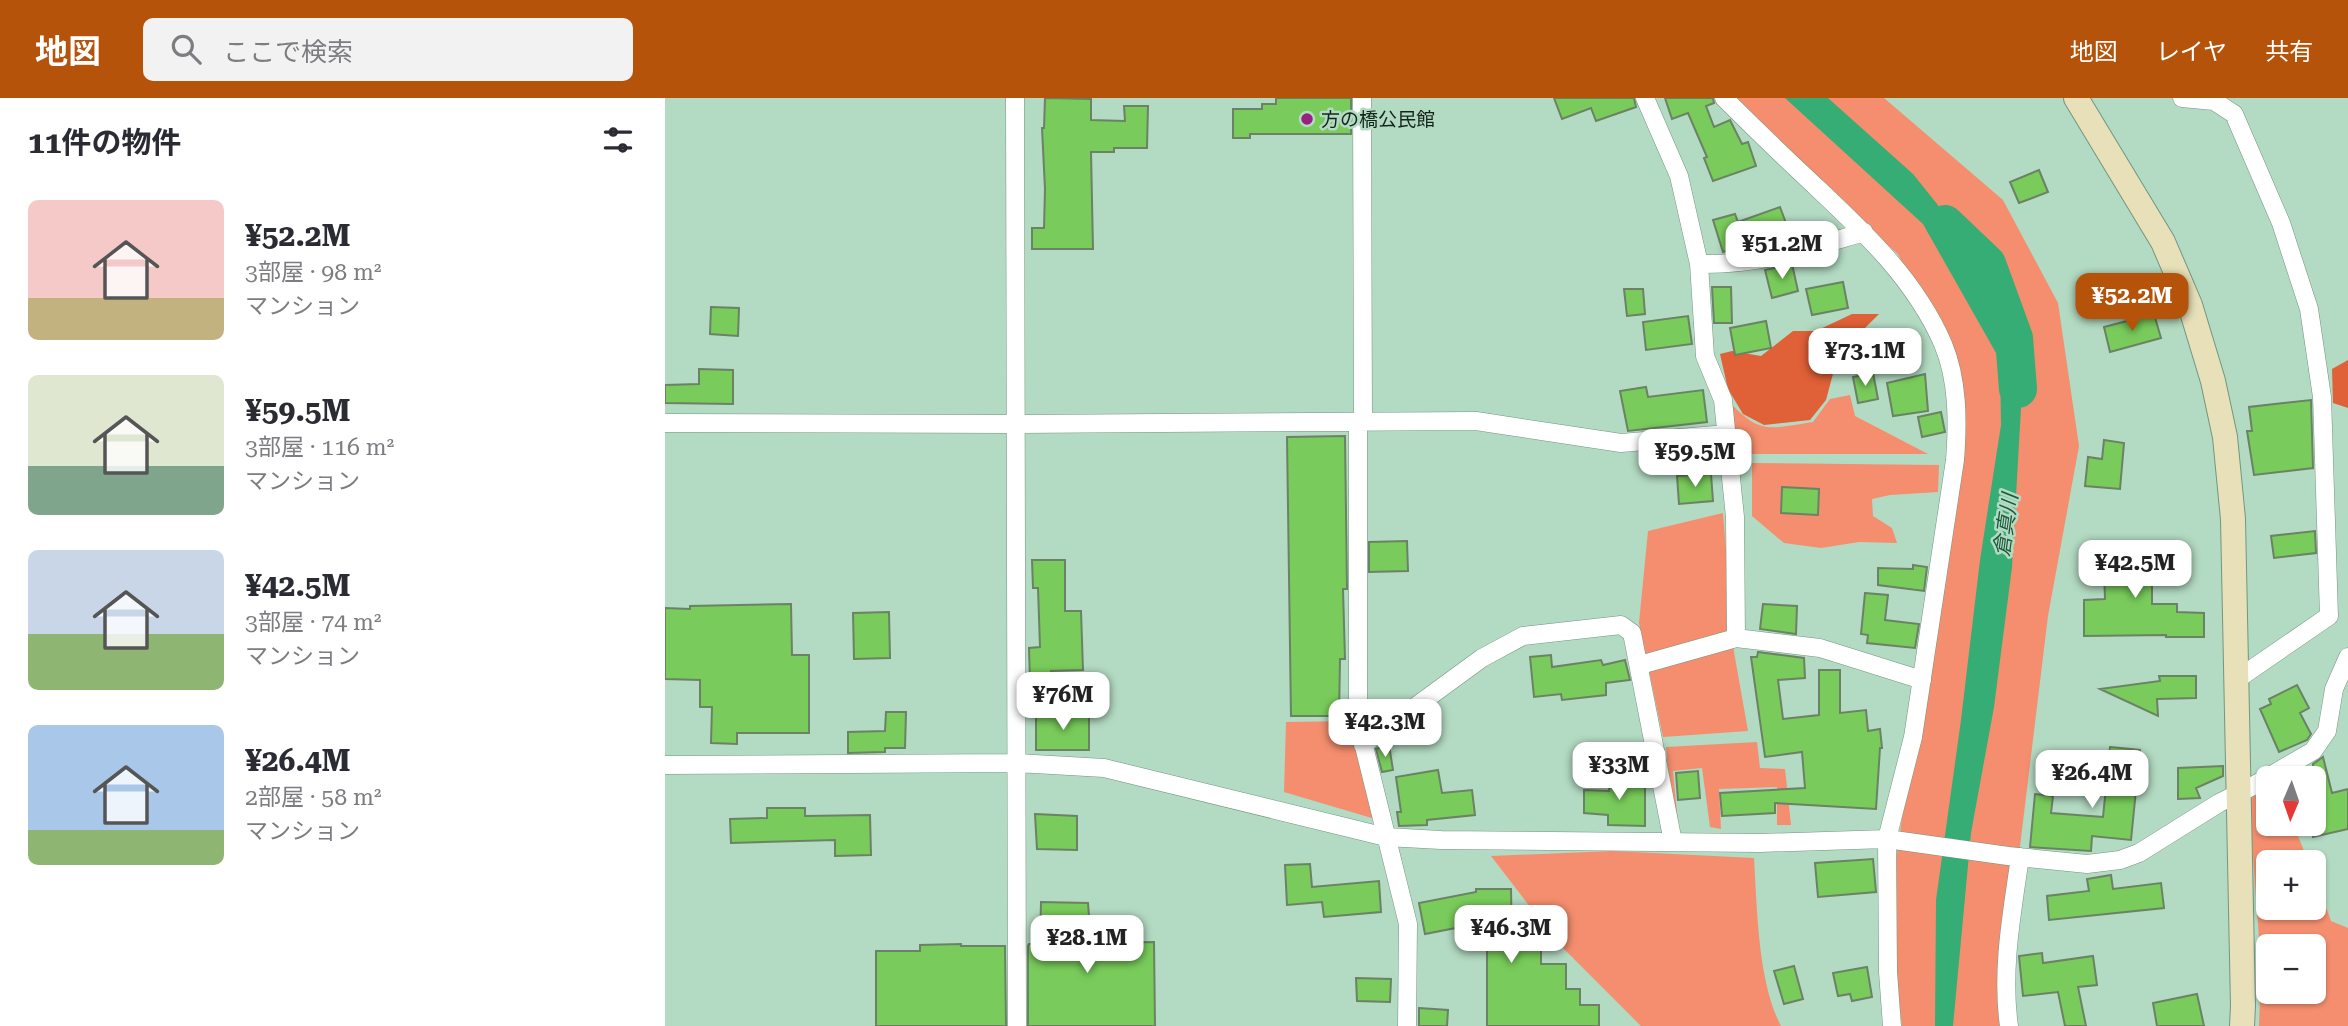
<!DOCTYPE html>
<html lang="ja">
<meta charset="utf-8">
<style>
body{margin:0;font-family:"Roboto Serif","Noto Sans JP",serif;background:#f2f2f3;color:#2b2b33;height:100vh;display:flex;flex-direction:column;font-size:26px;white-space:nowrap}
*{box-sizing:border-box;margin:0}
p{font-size:23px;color:#7c7c81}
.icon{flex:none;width:38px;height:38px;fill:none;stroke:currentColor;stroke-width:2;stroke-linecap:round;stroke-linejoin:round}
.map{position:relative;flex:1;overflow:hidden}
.drawer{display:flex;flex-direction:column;background:#fff;width:665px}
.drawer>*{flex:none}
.needle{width:46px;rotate:182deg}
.tools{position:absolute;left:1591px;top:668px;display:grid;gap:14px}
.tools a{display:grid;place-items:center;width:70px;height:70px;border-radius:10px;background:#fff;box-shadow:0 2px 5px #0004;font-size:35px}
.price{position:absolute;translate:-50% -60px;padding:0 16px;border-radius:14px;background:#fff;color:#222;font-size:23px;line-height:46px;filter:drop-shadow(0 2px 4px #0008)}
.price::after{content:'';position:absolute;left:50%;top:42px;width:21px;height:16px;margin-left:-10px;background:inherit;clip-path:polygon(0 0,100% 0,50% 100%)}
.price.on{background:#b45309;color:#fff}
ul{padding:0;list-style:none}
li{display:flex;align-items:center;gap:21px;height:175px;padding:0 28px}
li span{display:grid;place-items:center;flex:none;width:196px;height:140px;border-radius:10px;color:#555}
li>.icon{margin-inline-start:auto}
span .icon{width:84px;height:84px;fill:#fffc;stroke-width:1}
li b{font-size:30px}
h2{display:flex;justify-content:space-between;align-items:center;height:84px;padding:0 28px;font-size:30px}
header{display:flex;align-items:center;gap:42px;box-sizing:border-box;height:98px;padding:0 35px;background:#b45309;color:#fff}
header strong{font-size:33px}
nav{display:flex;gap:38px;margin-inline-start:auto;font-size:24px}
.search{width:490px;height:63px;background:#f2f2f3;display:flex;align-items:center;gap:18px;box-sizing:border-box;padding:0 24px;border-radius:10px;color:#7c7c81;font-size:26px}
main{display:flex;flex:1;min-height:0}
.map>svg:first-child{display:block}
</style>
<header>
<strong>地図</strong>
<div class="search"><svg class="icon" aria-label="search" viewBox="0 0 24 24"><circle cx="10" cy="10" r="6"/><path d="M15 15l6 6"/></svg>ここで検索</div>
<nav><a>地図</a><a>レイヤ</a><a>共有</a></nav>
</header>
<main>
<section class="drawer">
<h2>11件の物件<svg class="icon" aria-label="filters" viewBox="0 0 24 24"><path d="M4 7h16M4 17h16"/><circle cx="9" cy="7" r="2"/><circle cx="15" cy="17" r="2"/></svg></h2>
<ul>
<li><span style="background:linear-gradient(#f6c9c9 70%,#c2b280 0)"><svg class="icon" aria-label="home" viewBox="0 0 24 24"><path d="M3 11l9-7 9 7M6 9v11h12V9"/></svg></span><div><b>¥52.2M</b><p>3部屋 · 98 m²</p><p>マンション</p></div></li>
<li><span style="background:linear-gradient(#dfe7d0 65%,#7fa58c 0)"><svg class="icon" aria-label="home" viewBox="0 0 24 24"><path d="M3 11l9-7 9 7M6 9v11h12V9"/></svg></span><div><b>¥59.5M</b><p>3部屋 · 116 m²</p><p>マンション</p></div></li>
<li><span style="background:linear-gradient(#c9d6e8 60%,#8fb573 0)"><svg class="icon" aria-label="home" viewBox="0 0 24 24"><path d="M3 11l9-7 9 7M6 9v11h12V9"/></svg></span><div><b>¥42.5M</b><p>3部屋 · 74 m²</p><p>マンション</p></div></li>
<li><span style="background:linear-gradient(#a9c7e8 75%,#8fb573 0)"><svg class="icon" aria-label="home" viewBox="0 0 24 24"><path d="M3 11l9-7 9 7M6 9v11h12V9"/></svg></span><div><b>¥26.4M</b><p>2部屋 · 58 m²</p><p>マンション</p></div></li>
</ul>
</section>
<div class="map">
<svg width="1683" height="928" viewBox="0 0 1683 928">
<rect width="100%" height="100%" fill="#b3dac2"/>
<path fill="#f58e6e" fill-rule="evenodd" d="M1061,0h158l119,102 55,103 21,143 -31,170 -39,321v89h-107l-14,-108 70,-498 -15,-76 -45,-90 -107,-90z
M1185,297l5,21 73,38h-194l-8,-56c33,37 41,31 87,24l17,-23z
M1087,365l187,2 -1,27 -48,3 -18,4 1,17 19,12 5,15 -38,-1 -38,6 -37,-5 -32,-27z
M1058,415l11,139 14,79 -85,6 -24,-114 9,-92z
M686,623l24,98 -91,-27 2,-70z
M1092,644l3,26 25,1 6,56h-14v-38l-58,2 2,40 -11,-2 -8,-59 -29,3 5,52h-5l-7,-76z
M1603,691v35h25l16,39h-41v45h45l1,-34 17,47 17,7v98h-89l2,-59 -12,-168zM1603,849h45v45h-45z
M947,753l142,7c3,50 4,125 27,168h-140l-84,-84 -66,-86z"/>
<path fill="#e06037" d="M1187,216h27l-33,33 -12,23 -8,30 -16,20 -46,5 -21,-11 -15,-25 -8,-35 12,-3 29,5 32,-25h23z
M1683,262v48l-15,-5 -1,-34z"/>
<path fill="#36ad74" d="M1120,0h43l85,76 69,86 32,78 7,70 -9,159 -18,140 -23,126 -18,193h-18l1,-126 25,-180 19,-160 21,-135 -1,-65 -77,-136z"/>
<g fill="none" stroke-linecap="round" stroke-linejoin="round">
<path stroke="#36ad74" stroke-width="38" d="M1280,126l42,40 27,74 4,51"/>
</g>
<path fill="#79cc5b" stroke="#6b8264" stroke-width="2" d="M380,0l46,1v21l34,1 -1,-15h24l-1,42h-33v4h-23l2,97h-61v-21h12l1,-39 -3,-61h2z
M611,0h75v36h-101v4h-17v-29h29v-5h14z
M889,0h80l2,9 -40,14 -5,-13 -29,11z
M1000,0h48l1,5 -8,3 8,21 16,-7 12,24 6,-2 8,24 -43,15 -9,-23 3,-1 -19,-44 -16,6z
M1374,72l9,22 -29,11 -9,-21z
M1115,109l10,27 -5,2 1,6 -27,6v-3l-4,1 -2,-4 -30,10 -10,-32 22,-6 3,8z
M1127,166l6,27 -26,7 -7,-28z
M1178,184l5,26 -36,7 -6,-26z
M1047,189h19l1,36h-18z
M959,191h19l2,25 -18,2z
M46,209l28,1 -1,28 -28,-2z
M1489,216l7,24 -51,14 -6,-25z
M1023,218l4,28 -46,6 -3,-28z
M1101,223l5,27 -36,7 -5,-27z
M34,271l34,1v34l-68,-1v-18l34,-1z
M1208,275l5,26 -20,4 -5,-26z
M1260,276l3,37 -35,5 -6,-33z
M981,289l2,10 55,-7 4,32 -79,9 -8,-40z
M1646,302l2,68 -59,7 -7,-44h5l-3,-24z
M1276,314l4,20 -23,5 -4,-20z
M680,338l2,153h-4l2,70h-5l-1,57h-48l-4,-279z
M1439,342l20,3 -4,46 -35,-3 3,-29 14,2z
M1046,376l2,27 -34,3 -2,-28z
M1117,389l37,2 -1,26 -37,-2z
M1650,433l1,22 -42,5 -3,-22z
M742,443l1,30 -39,1v-30z
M1487,445v61h25v8l27,1v24h-38v-2l-82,1v-36l21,-1 -2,-54z
M367,462h33v51h16l2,59 -32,1v9l-21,1 -1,-33 11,-1 -2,-59h-5z
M1248,467l14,2 -3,24 -46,-6v-17l35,1z
M1200,495l23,2 -3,25 34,4 -4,24 -48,-5 1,-8 -7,-1z
M126,506l1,51h17v78h-72v11l-26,-1 1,-36h-12v-27l-35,-1v-71l25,1v-3z
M1098,506l34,2 -1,28 -36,-5z
M224,514l1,46 -36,1 -1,-46z
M1093,554l46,6 1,20 -27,2 5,39 36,-4v-45h21v43l26,-3 2,21 12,-2 2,19h-2l-4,61 -101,-6v10l-53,3 -2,-23 85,-5 -3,-36 -37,5 -14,-100h6z
M886,557l1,12 49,-7 2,5 22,-5 5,20 -24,3v12l-44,5 -1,-6 -27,3 -4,-40z
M1494,578h37v22l-39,1 1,17 -58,-27 60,-8z
M1632,587l12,23 -9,5 11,21 -4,6 -28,12 -19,-43 11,-5 -2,-5z
M221,614h20l-1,36h-20v4l-37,1v-21l37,-1z
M371,616h53v36h-53z
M724,647l4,25 -11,2 -6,-23z
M1445,649l30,3 -9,90 -39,-4 -1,15 -61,-4 5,-53 18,2 -2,17 52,4z
M1658,659l9,36 16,-4v40l-35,8v-73z
M1558,668v10l-27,12 4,10 -22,1v-31z
M773,672l4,23 30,-3 3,25 -48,5v5l-28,1 -2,-14h4l-5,-35z
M1033,673l2,27 -22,2 -2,-27z
M945,681h35v47l-37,-1v-10l-24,-2v-23l25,1z
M102,710h38v8l65,-1 1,40 -36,1v-16l-104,3 -1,-24 37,-1z
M370,716l42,2v34l-40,-1z
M1208,761l3,33 -58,5 -3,-34z
M645,766l2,23 67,-6 2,31 -57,5 -2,-15 -35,3 -2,-40z
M1446,777l2,14 48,-6 3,25 -115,12 -2,-24 42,-5 -2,-12z
M811,791h35l1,58h29v17h25v25h14v16h19v21h-112v-95h-11v-7l-51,10 -6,-31 57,-11z
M376,804l47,1 3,40 63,-1 1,84h-127v-80l1,-2h11z
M296,846v2h44l1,80h-130v-75h44v-6z
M1377,855l1,10 50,-7 4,29 -19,2 8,39h-21l-7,-34 -35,4 -4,-40z
M1129,868l9,33 -19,5 -10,-33z
M1202,869l5,30 -20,4 -2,-7 -12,2 -5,-23z
M691,880l35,1 -1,23 -33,-1z
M1532,896l7,32h-47l-4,-23z
M754,910l29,2 -1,16h-28z"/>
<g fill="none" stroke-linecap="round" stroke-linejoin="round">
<defs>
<path id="street" d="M350,0l2,928
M697,0l1,324
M980,0l34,78 20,88 6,92 18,44 12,117 1,121
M1059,0c29,29 59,58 89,86 50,47 102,95 130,160 15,36 15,77 12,116l-42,277 -26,102 1,133 4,54
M1517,0l32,3 20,13 47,109 28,86 13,88 7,219 -93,64
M1034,166c62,1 107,-15 165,-32
M693,324v300l50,202 -1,102
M0,325l352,1 459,-3 145,22 106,-9
M975,567l96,-27 84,10 102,32
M698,647l119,-87 41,-22 98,-11 11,8 41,209
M0,667l352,-2 87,5 282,69 55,3 319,3 127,-4 121,17 79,8 33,-4 19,-7 80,-50 32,-16 62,-36 14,-20 7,-42 14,-32
M1344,928c-8,-56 3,-113 11,-169"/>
<path id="secondary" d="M1411,0l87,144 27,63 23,76 12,56 8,82 10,487 -1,20"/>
</defs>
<use href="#street" stroke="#729680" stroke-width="19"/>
<use href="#secondary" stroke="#729680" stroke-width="26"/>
<use href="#street" stroke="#fff" stroke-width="18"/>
<use href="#secondary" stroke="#e7e0b8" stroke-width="24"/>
</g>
<circle fill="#98237f" stroke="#b3dac2" stroke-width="2.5" cx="642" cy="21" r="7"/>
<g text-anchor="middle" stroke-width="5" stroke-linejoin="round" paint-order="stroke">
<g font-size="19" fill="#15241b" stroke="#b3dac2" text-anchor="start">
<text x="656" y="28">方の橋公民館</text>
</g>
<g font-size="21" font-style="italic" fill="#1d593b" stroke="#b3dac2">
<text transform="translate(1341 427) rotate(-82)" y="7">倉真川</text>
</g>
</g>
</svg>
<div class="tools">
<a><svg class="needle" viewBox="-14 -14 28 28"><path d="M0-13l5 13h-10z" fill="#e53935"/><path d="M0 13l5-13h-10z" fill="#7c7c81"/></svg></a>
<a>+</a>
<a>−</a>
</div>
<b class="price" style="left:1117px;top:183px">¥51.2M</b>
<b class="price on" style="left:1467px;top:235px">¥52.2M</b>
<b class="price" style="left:1200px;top:290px">¥73.1M</b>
<b class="price" style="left:1030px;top:391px">¥59.5M</b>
<b class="price" style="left:1470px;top:502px">¥42.5M</b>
<b class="price" style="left:398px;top:634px">¥76M</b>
<b class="price" style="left:720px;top:661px">¥42.3M</b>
<b class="price" style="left:954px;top:704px">¥33M</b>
<b class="price" style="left:1427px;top:712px">¥26.4M</b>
<b class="price" style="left:846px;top:867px">¥46.3M</b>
<b class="price" style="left:422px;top:877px">¥28.1M</b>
</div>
</main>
